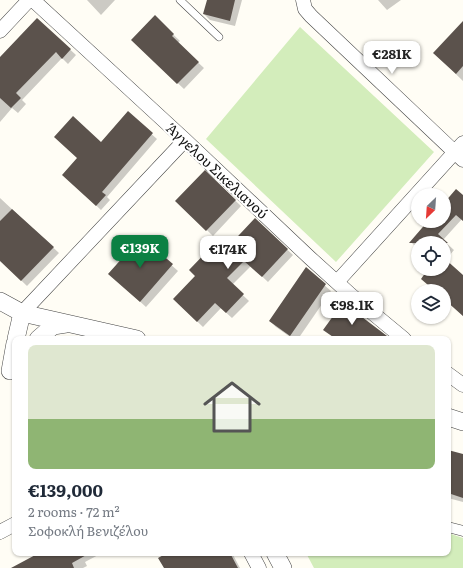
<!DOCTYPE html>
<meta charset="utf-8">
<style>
body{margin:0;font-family:Literata,serif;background:#f6f6f7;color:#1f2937;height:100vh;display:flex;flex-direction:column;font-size:15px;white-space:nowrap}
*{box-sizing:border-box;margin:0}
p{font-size:13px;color:#747a83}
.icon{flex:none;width:22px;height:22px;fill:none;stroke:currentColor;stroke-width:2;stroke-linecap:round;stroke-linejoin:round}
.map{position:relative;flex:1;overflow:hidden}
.drawer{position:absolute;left:12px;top:336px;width:439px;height:220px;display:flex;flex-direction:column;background:#fff;border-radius:8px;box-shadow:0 1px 3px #0004}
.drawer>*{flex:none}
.needle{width:26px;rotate:205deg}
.controls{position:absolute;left:411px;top:188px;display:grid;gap:8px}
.controls a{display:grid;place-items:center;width:40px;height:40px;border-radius:50%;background:#fff;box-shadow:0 1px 3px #0004;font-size:20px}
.price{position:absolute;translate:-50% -34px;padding:0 9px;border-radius:8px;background:#fff;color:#222;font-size:13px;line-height:26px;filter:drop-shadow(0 1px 2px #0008)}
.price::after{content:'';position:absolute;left:50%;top:24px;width:12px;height:9px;margin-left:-6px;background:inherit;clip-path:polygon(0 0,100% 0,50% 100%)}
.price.current{background:#0b8043;color:#fff}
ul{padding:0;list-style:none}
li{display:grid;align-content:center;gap:8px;height:212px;padding:0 16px}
li span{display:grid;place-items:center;height:124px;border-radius:8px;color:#555}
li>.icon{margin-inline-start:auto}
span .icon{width:72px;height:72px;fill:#fffc;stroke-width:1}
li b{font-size:17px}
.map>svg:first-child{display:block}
</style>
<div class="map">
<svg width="463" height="568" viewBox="0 0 463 568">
<rect width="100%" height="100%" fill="#fffdf5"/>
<path fill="#d3edbb" d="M300,27l134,125 -98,110 -130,-123z
M448,533l15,5v30h-149l-8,-15h142z"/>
<path fill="#0003" d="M87,0h28l-14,15z
M208,0h34l-7,26 -25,-6 -6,-6z
M378,0h23l-14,10z
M155,17l25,24 -3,2 27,25 -20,21 -46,-43z
M37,19l39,36 -8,9 -6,-6 -40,42 4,4 -8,9 -6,-5 -12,14v-61z
M463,22v59l-29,-28z
M128,113l29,26 -50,58 3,3 -9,10 -33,-31 11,-21 22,-15z
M205,172l36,34 -28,30 -36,-35z
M463,196v24l-1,-1 -19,21 11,10 -9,11 18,16v39l-19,-17v-8h-9l-6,-22h15v-26h-26v6l-7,-7 18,-21h15v-17z
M0,198l59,55 -32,33 -27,-26z
M255,219l38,36 -25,27 -17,-16 -19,19 17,16 -17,17 -11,-10 -18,19 -29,-28 50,-46z
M141,238l37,33 -32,36 -30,-27z
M306,269l25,22 -33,48h-5l-17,-12 -6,-6z
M448,451l15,4v47l-15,-4z
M41,553h61l-17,9 2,4 -4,2h-63z
M169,553h63l8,15h-75z"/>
<path fill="#5b524c" d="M207,0h28l-5,21 -27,-7z
M155,15l19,19 -2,2 27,26 -22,22 -46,-44z
M37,18l34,31 -9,10 -6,-7 -40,41 5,5 -10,10 -11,-10v-41z
M463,21v45l-7,8 -23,-21z
M128,111l25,22 -51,59 4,3 -10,11 -34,-31 15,-17 -23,-21 19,-21 28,26z
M205,170l31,30 -30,31 -31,-30z
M456,189l7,6v26l-7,-6 -18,19 10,9h-39l19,-22h16v-18z
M12,209l42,38 -33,34 -21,-20v-40z
M255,218l33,31 -26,28 -18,-16 -17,17 17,16 -18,19 -11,-10 -18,19 -24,-23 22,-23 -6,-6 26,-27 9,8z
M141,237l32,27 -33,38 -32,-28z
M444,258l19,17v41l-19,-17v-8h-9l-14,-12 7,-10h16z
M306,267l20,17 -36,52 -21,-15z
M344,301l18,15v1l29,22h-55l-13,-9z
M448,450l15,4v44l-15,-5z
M39,553h51l-18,10 2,5h-63z
M167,553h63l8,15h-74l-6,-10z"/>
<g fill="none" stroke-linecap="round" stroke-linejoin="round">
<defs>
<path id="service" d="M180,0l39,37"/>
<path id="pedestrian" d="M448,527l15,4"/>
<path id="minor" d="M33,0l152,140 125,118 42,38 52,43
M303,0l2,9 6,7 152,144
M0,31l29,-31
M337,282l126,-139
M22,313l163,-173
M448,374l15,11
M0,532l15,-8
M251,553l8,15"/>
<path id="tertiary" d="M0,301l22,12 115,26
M16,339l6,-26
M38,339l15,-13 13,-2
M10,371l5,-28
M448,417l15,5
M275,553l8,15"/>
</defs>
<use href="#service" stroke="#444" stroke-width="8"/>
<use href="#pedestrian" stroke="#444" stroke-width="11"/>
<use href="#minor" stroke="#444" stroke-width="15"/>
<use href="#tertiary" stroke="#444" stroke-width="18"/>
<use href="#service" stroke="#fff" stroke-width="7"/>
<use href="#pedestrian" stroke="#fff" stroke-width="10"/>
<use href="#minor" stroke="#fff" stroke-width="14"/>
<use href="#tertiary" stroke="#fff" stroke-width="17"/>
</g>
<g text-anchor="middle" stroke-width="4" stroke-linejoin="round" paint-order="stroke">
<g font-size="14" fill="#111" stroke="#fff">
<text transform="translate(217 171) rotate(43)" y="5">Άγγελου Σικελιανού</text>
</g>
</g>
</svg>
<div class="controls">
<a><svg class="needle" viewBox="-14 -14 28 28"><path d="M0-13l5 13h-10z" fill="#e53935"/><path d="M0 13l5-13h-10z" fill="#747a83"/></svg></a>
<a><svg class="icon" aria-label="locate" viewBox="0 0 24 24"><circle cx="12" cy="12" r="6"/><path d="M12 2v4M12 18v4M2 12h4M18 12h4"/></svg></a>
<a><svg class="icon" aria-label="layers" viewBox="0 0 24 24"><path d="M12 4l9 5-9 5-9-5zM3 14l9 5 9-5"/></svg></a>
</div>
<b class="price" style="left:392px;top:75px">€281K</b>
<b class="price current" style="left:140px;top:269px">€139K</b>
<b class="price" style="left:228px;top:270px">€174K</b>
<b class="price" style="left:352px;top:326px">€98.1K</b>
<section class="drawer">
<ul>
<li><span style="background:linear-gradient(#dfe7d0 60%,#8fb573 0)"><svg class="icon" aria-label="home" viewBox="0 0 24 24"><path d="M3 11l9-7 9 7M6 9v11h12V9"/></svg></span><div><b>€139,000</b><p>2 rooms · 72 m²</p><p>Σοφοκλή Βενιζέλου</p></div></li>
</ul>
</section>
</div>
